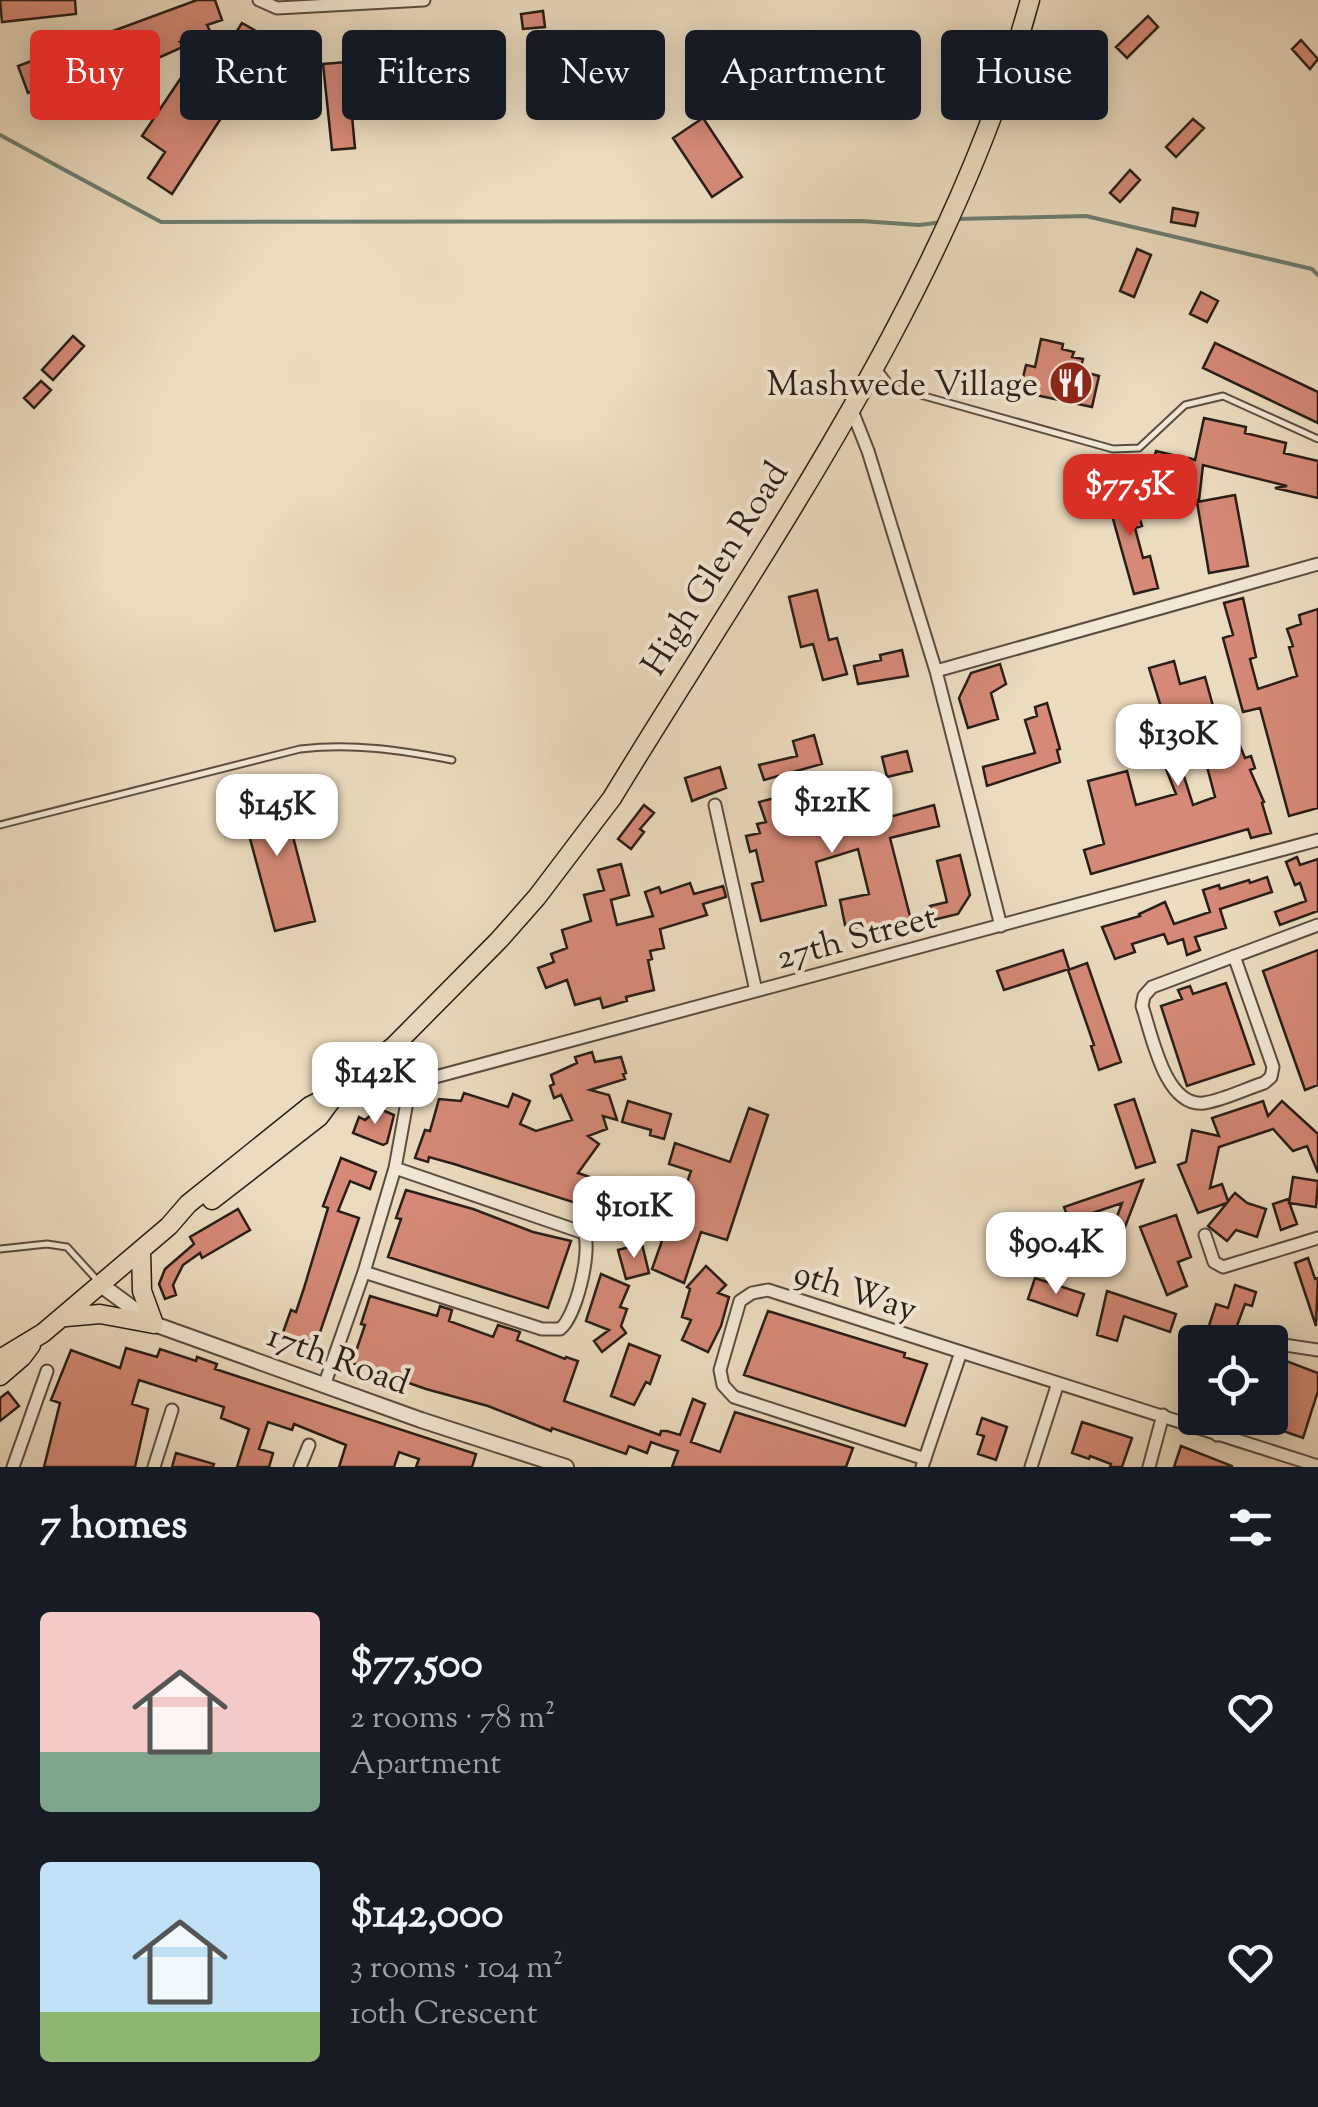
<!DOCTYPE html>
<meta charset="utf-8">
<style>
body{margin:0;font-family:"Sorts Mill Goudy",serif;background:#20242c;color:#f1f3f6;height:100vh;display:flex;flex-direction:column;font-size:38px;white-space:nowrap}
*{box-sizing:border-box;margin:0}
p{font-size:32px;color:#9ea1a6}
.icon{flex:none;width:55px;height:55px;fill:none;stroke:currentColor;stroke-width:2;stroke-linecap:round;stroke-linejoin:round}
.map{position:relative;height:1467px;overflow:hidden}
.side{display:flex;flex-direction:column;background:#171b24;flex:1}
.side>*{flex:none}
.hud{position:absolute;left:30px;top:30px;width:1260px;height:90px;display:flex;gap:20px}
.tools{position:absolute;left:1178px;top:1325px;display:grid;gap:20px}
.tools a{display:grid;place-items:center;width:110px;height:110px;border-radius:10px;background:#171b24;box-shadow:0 5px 25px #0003;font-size:50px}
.price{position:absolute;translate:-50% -85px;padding:0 22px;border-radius:20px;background:#fff;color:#222;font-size:32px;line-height:65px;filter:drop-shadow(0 2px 5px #0008)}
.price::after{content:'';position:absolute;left:50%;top:60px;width:30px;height:22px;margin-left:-15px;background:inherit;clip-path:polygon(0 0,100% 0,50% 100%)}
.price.current{background:#d93025;color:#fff}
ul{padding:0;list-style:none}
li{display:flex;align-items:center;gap:30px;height:250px;padding:0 40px}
li span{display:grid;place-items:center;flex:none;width:280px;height:200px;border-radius:10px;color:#555}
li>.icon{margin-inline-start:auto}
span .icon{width:120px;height:120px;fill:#fffc;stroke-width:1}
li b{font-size:42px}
h2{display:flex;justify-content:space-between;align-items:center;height:120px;padding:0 40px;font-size:42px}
.tag{padding:0 35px;border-radius:10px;background:#171b24;box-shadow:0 5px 25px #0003;font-size:35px;line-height:90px}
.tag.current{background:#d93025;color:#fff}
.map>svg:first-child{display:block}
</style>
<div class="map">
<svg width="1318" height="1467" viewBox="0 0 1318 1467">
<rect width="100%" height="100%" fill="#ebdbbf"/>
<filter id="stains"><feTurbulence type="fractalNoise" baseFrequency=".002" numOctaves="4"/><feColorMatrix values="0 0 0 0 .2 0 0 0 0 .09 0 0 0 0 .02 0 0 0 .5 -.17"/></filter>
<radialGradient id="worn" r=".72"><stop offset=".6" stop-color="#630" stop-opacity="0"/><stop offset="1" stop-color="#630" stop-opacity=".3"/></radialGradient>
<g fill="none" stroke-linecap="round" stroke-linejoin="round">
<path stroke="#6c7d70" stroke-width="4" d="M0,135l161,87 700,-1 58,4 24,-3
M957,219l129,-3 226,53 6,6"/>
</g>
<path fill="#d58976" stroke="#291e17" stroke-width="2.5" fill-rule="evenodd" d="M0,0h75l1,14 -74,8z
M197,0h18l7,20 -15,5 3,6 -30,11 5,4 -47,21 -4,-11 -55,21 2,7 -15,6 -4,-10 -34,13 -10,-27z
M543,11l2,16 -22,2 -2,-15z
M1148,16l10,11 -31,31 -11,-11z
M242,23l21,12 -24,42 6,4 -73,113 -24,-16 17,-26 -23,-16 55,-82 18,12z
M1301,40l17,19 -8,10 -18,-20z
M347,62l8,86 -23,2 -9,-86z
M703,118l39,59 -30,20 -39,-59z
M1193,119l11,9 -28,29 -10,-10z
M1130,170l10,10 -20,22 -10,-9z
M1173,208l25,5 -3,13 -24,-4z
M1137,249l14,6 -17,42 -14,-6z
M1201,292l17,9 -11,21 -17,-8z
M73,336l11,10 -31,34 -11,-10z
M1041,339l22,5 -1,5 12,3 -2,5 11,2 -3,12 19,5 -7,31 -61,-13 1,-6 -11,-2 5,-21 9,2z
M1215,343l103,49v31l-115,-55z
M41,381l10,9 -17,18 -10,-10z
M1204,418l42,9 -1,6 41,10 -2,10 34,8v37l-43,-10 12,-2 -84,-21 -4,35h-3l-7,-42 6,2z
M1156,451l25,6 -2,15 -27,-6z
M1113,472l12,38 11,-3 6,19 -7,2 8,30 7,-2 8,32 -24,6 -33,-118z
M1235,495l13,71 -39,7 -12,-71z
M817,590l12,50 8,-2 10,36 -24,6 -10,-36 -12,3 -12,-50z
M1243,598l13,59 -6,2 8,30 39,-13 -8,-29 4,-1 -6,-17 14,-5 -2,-9 19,-6v199l-29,8 -29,-108 -17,4 -20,-74 10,-3 -9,-32z
M902,650l6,26 -50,8 -4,-18 27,-6 -1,-5z
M1174,661l6,23 25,-7 8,29 -27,7 8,30 20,-6 5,16 21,-7 5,12 6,-2 4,12 -5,2 14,32 -2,1 9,30 -20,5 -3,-9 -157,45 -7,-24 20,-6 -16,-63 39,-10 9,34 40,-11 -14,-35 8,-2 -2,-10 5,-1 -24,-78zM1205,759l10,38 -22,8 -12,-38z
M1000,664l6,20 -15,9 7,26 -30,9 -9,-30 12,-25z
M1047,703l13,46 -3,1 3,12 -73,24 -4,-19 52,-14 -10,-33 12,-4 -2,-9z
M814,735l8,29 -58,16 -5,-15 38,-9 -4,-15z
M907,751l5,20 -25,6 -5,-20z
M720,767l6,21 -34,13 -7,-23z
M280,787l35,134 -40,10 -36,-133z
M817,787l3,14 49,-13 9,32 56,-15 5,21 -49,12 22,86 -54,13 -4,-14 -9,2 -5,-25 29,-6 -11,-45 -42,13 10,43 -65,16 -9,-37 11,-3 -7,-31 -6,2 -4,-16 14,-3 -3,-9 9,-2 -7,-20z
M644,805l10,8 -14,16 4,3 -13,17 -13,-10z
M960,855l10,40 -12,19 -25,6 -3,-14 17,-4 -10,-41z
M1297,857l3,8 18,-6v52l-38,14 -5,-13 31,-11 -6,-18 -5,2 -9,-23z
M621,864l8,31 -18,5 6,25 36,-9 -8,-24 14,-5 2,6 29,-10 4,11 29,-8 3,11 -23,7 4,11 -47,14 4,19 -14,3 2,8 -4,1 6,30 -28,7 1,4 -24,7 -3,-10 -25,7 -8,-25 -21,8 -8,-20 16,-6 -3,-8 16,-6 -5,-18 29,-9 -7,-26 20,-5 -6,-20z
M1267,877l5,15 -52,17 6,19 -31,9 5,13 -13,5 -4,-16 -15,5 -4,-10 -32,10 3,8 -20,7 -13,-32 38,-11 -1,-2 26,-12 9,22 36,-12 -7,-22 16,-5 1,4 29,-9 1,3z
M1063,950l6,19 -65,21 -7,-19z
M1318,950v135l-13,5 -42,-119z
M1087,963l34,99 -22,8 -8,-24 3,-1 -26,-75z
M1226,983l28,81 -67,22 -26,-80 21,-7 -4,-9 12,-4 3,8z
M592,1052l3,10 26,-5 5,16 -3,1 2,5 -35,11 19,5 8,25 -14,-4 4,13 -19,7 11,8 -21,29 12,4 -8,28 -128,-41 -25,-7 -1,5 -13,-4 10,-28 5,1 9,-32 22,2 3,-8 44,14 5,-13 17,7 -10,23 16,7 36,-11 -11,-25 -7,3 -4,-12 4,-2 -3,-9 26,-12 -2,-6z
M1134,1099l21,63 -19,6 -21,-63z
M628,1101l43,13 -7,25 -14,-4 1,-5 -29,-8z
M1263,1101l5,15 14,-15 36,33v39l-11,-27 -14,5 -20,-22 -54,18 -9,41 12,-4 6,17 7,-8 12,10 19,6 -9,28 -21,-7 -9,11 -19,-15 19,-23 -29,10 -20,-48 8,-3 6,-32 27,6 -7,-18z
M749,1108l19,7 -41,125 -26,-8 -17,51 -32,-14 17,-48 -26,-8 6,-20 31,10 11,-32 -22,-7 6,-21 55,19z
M380,1109l14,6 -7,28 -4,2 -30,-12 6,-16 6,3 6,-5 6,2z
M341,1158l35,14 -6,17 -20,-8 -12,30 21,7 -45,132 -33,-12 10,-28 5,2 8,-24 24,-80 -5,-2z
M1293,1177l25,4 -2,26 -27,-4z
M1143,1180l-20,52 -10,-4 9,-25 -53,18 -5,-14z
M406,1190l67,19 60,23 38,9 -23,67 -160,-51 13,-38 -5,-1z
M1288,1199l9,25 -16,6 -8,-26z
M238,1209l12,21 -48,28 -2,-5 -17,12 -10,20 3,10 -11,4 -6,-15 6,-15 29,-25 -4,-7z
M1176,1215l15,42 -13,5 9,24 -20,9 -27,-68z
M642,1244l7,29 -23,6 -8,-29z
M1308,1258l7,21 3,-1 -2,48 -21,-63z
M706,1266l20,19 -8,8 11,4 -8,29 -13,26 -26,-12 9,-20 -9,-3 8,-28 -3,-2z
M601,1274l28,12 -9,21 7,2 -6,17 5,7 -24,19 -8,-11 15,-11 -23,-9z
M1035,1278l49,16 -7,22 -49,-17z
M1235,1285l21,7 -4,14 -7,-2 -14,38 -26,-4 11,-34 12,4z
M1107,1291l69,23 -6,18 -46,-16 -7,25 -20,-6z
M370,1296l67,20 3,-10 12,4 -3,11 44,16 5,-12 22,7 -3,8 48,19 1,-2 12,4 -14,40 96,34 1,-4h6l13,4 13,-36 12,5 -14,38 29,10 15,-40 118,36 -7,19h-174l6,-16 -16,-5 -11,-4 -4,11 -18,-7 -3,8 -74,-26 -1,3 -63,-25 -62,-17 -74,-26 13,-38 -4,-1z
M768,1311l137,42 -1,4 23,7 -22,62 -161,-51z
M629,1344l31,12 -10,28 -4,-2 -12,23 -23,-9z
M126,1348l31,9 3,-8 36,12 1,-4 20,7 -2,5 261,85 -4,13h-56l3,-8 -20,-7 -5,15h-55l7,-22 -52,-21 -2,6 -24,-8 -9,27 14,4 -4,14h-32l12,-38 -28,-11 3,-11 -85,-27 -7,24 16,5 -13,58h-91l16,-64 -9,-3 20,-50 49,18z
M1270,1355l48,18v18l-15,47 -54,-19 21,-1z
M8,1392l11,14 -19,15v-23z
M982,1418l25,9 -11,33 -18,-6 6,-18 -7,-2z
M1082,1422l50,16 -10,29h-12l1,-3 -21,-8 -1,3 -17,-6z
M1181,1446l51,20v1h-58z
M176,1453l38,11 -1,3h-41z"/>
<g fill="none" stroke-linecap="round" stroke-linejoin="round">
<defs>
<path id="service" d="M877,367l15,20 221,62 26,-1 46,-43 38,-9 95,43
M0,825l300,-76c53,-6 100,1 152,11
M0,1249l47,-5 20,3 30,33"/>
<path id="minor" d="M259,0l18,8 147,-8
M851,408l17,43 68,220 65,255
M936,671l382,-107
M715,805l41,186
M1234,956l39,111 -2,10 -7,6c-19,6 -40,17 -60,20 -39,5 -52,-68 -62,-97l2,-10 8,-9 166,-62
M409,1084l909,-244
M1205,1235l9,27 9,5 95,-29
M364,1272l178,57h18c16,-12 32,-78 24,-96l-189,-65
M1265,1342l53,8
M325,1383l39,-111 31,-104 14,-77 -15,-45
M1217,1435l7,-17
M925,1459l-191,-62 -11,-12 -3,-15 20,-69 12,-8 16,-3 193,62
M13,1467l34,-96
M154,1467l18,-57
M300,1467l9,-22
M922,1467l39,-115 357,114
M1031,1467l27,-84
M1149,1467l14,-52"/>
<path id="tertiary" d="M101,1285l53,39 267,96 145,47"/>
<path id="primary" d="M212,1200l107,-83 17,-23
M141,1251l1,40 12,33
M66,1317l34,-3 54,10
M0,1359l43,-26 126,-107 19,-22 122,-98 26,-13 58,-47 105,-106 38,-43 75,-99c154,-253 340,-511 418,-798
M0,1376l22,-19 9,-12"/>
</defs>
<use href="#service" stroke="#5a4d41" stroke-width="9"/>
<use href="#minor" stroke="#5a4d41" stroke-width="15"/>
<use href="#tertiary" stroke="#5a4d41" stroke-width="18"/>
<use href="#primary" stroke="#291e17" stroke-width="21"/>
<use href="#service" stroke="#f2e8d5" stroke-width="5"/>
<use href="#minor" stroke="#f2e8d5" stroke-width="11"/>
<use href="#tertiary" stroke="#f2e8d5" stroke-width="14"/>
<use href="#primary" stroke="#ebdbbf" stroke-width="18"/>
</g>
<defs>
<symbol id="restaurant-disc" viewBox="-11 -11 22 22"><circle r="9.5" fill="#8f2418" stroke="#f2e8d5"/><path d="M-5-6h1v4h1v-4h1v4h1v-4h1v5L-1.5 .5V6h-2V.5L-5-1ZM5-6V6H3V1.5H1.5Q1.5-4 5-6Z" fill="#fff"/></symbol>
</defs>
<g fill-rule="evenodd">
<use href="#restaurant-disc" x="1046" y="358" width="50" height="50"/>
</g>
<g text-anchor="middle" stroke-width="8" stroke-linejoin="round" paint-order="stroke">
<g font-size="35" fill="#291e17" stroke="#f2e8d5" text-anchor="end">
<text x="1038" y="395">Mashwede Village</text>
</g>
<g font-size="35" fill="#291e17" stroke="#f2e8d5">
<text transform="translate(714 568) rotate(-58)" y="12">High Glen Road</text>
<text transform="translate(856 936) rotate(-15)" y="12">27th Street</text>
<text transform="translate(856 1290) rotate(18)" y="12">9th Way</text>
<text transform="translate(339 1358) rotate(20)" y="12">17th Road</text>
</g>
</g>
<rect width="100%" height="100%" filter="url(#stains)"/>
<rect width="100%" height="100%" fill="url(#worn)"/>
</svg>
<div class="tools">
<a><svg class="icon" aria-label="locate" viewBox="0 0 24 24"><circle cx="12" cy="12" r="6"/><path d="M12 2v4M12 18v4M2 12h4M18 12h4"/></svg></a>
</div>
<b class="price current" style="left:1130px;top:539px">$77.5K</b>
<b class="price" style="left:1178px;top:789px">$130K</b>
<b class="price" style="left:832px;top:856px">$121K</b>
<b class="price" style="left:277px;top:859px">$145K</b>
<b class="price" style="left:375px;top:1127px">$142K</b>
<b class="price" style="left:634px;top:1261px">$101K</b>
<b class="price" style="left:1056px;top:1297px">$90.4K</b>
<div class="hud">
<a class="tag current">Buy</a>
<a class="tag">Rent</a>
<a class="tag">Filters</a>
<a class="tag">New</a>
<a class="tag">Apartment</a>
<a class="tag">House</a>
</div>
</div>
<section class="side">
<h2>7 homes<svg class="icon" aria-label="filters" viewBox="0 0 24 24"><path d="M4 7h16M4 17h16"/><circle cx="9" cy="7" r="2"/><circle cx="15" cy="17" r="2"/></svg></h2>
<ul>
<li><span style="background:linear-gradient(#f6c9c9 70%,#7fa58c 0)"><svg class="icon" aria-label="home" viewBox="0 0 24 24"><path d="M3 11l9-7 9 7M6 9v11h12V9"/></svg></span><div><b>$77,500</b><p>2 rooms · 78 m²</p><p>Apartment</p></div><svg class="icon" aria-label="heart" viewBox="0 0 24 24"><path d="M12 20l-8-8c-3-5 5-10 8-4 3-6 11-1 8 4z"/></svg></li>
<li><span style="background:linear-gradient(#bfe0f5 75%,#8fb573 0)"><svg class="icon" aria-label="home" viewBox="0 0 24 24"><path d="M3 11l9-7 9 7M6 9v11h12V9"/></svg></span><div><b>$142,000</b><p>3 rooms · 104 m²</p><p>10th Crescent</p></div><svg class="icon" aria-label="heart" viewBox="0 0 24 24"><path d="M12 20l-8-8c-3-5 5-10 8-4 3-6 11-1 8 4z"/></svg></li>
</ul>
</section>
